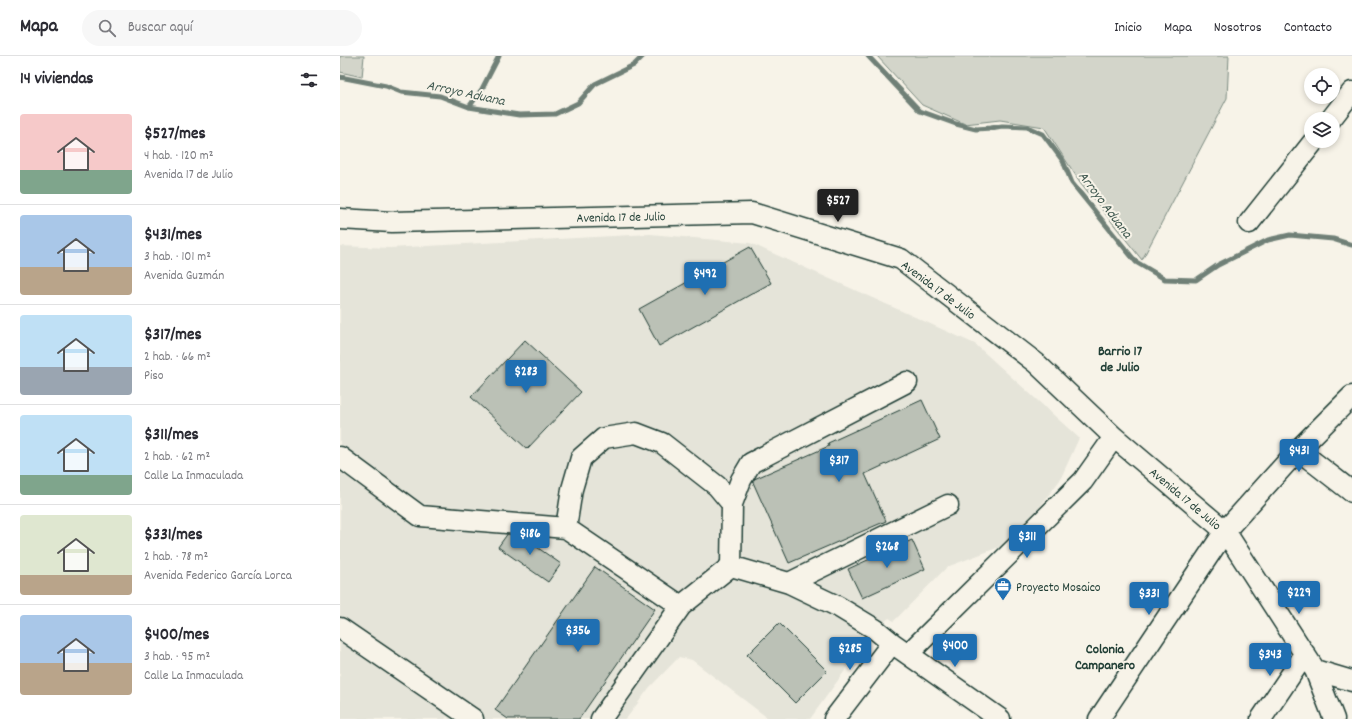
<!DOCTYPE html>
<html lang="es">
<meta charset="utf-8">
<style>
body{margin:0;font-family:Dekko,sans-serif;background:#f7f7f7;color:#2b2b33;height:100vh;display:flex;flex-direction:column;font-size:15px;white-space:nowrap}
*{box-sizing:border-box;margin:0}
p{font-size:13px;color:#7c7c81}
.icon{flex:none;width:22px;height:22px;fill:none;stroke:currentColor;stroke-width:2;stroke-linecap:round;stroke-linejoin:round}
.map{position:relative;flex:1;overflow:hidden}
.panel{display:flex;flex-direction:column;background:#fff;width:340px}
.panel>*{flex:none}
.fabs{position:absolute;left:964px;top:12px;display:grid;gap:8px}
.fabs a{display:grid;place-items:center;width:36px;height:36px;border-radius:50%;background:#fff;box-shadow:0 2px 6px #0003;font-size:20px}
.price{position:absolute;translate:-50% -34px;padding:0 9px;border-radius:4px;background:#1f6fb2;color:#fff;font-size:13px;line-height:26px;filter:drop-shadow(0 1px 2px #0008)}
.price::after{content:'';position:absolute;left:50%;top:24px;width:12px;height:9px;margin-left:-6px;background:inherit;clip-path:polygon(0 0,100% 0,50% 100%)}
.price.selected{background:#222;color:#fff}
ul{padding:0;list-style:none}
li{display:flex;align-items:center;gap:12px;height:100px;padding:0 20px}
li+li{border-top:1px solid #e1e1e2}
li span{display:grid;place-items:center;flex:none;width:112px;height:80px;border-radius:4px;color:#555}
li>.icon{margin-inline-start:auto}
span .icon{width:48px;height:48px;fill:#fffc;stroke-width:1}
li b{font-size:17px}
h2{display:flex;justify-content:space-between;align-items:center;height:48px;padding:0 20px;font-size:17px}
header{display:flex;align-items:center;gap:24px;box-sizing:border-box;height:56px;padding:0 20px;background:#fff;border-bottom:1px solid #e1e1e2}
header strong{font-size:19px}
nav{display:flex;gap:22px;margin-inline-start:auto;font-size:14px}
.search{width:280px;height:36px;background:#f7f7f7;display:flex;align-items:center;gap:10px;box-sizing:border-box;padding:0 14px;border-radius:22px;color:#7c7c81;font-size:15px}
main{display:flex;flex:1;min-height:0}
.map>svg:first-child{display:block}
</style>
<header>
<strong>Mapa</strong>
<div class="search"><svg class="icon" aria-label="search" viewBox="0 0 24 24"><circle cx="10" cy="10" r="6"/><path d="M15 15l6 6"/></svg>Buscar aquí</div>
<nav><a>Inicio</a><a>Mapa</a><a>Nosotros</a><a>Contacto</a></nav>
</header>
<main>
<section class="panel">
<h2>14 viviendas<svg class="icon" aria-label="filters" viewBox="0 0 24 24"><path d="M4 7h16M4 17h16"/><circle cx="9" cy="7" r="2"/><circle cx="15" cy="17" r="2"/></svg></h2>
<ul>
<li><span style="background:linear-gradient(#f6c9c9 70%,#7fa58c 0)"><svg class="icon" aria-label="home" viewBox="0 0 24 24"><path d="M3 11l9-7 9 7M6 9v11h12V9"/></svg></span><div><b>$527/mes</b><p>4 hab. · 120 m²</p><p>Avenida 17 de Julio</p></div></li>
<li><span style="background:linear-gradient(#a9c7e8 65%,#b9a48a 0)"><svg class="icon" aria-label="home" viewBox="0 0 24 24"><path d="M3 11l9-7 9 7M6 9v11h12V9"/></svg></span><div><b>$431/mes</b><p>3 hab. · 101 m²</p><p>Avenida Guzmán</p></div></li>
<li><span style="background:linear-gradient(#bfe0f5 65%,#9aa5b1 0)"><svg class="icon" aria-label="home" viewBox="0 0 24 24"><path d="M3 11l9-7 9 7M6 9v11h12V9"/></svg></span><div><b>$317/mes</b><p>2 hab. · 66 m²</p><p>Piso</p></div></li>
<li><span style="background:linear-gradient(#bfe0f5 75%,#7fa58c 0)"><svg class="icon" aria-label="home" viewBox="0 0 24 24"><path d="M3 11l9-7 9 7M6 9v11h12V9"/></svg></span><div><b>$311/mes</b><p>2 hab. · 62 m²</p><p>Calle La Inmaculada</p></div></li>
<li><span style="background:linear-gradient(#dfe7d0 75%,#b9a48a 0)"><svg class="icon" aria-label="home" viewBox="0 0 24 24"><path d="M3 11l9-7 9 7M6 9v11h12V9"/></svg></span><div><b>$331/mes</b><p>2 hab. · 78 m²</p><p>Avenida Federico García Lorca</p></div></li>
<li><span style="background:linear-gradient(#a9c7e8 60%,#b9a48a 0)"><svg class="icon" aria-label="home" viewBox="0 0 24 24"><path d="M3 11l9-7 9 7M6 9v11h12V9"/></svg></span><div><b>$400/mes</b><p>3 hab. · 95 m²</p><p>Calle La Inmaculada</p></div></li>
</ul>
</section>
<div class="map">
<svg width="1012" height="663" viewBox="0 0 1012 663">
<rect width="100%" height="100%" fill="#f7f3e8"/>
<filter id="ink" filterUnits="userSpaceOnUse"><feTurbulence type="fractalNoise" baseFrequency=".025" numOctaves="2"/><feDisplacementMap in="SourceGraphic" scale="8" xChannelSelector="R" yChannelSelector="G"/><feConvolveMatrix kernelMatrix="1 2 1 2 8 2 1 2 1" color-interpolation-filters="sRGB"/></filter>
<g filter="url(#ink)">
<path fill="#e5e4d9" d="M310,178l100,9 225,101 104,94 -19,42 -30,40 -23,24 -60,23 -53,54 -5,-3 -14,11 -65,90h-41l-77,-59 -13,-3 -30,31 -23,31h-177l-2,-2 -2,2h-105v-473l50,2z"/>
<path fill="#d3d5ca" stroke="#79897f" d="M0,0h24l-2,21 -22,-5z
M537,0h352l-2,42 -85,162 -62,-78 -36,-55 -44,-7 -35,4 -43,-19z"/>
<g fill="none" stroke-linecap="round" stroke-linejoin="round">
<path stroke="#6f8077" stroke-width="5" d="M528,0l52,55 36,13 20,5 15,-1 11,-2 25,1 16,7 20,27 9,22 64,79 29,17 31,1 22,-15 50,-25 22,-5 43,4 19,6
M0,21l46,9 15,6 39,4 29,11 50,8 36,-1 23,-11 17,-19 39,-19 9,-9
M129,51l13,-18 17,-33"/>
</g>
<path fill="#bbc1b6" stroke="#1f3d34" d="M410,191l21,36 -112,63 -20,-37z
M185,284l56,52 -54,57 -56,-52z
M582,344l18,39 -75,35 21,47 -97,42 -37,-83 77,-34 -1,-3z
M171,473l50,35 -13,18 -50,-35z
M572,484l13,29 -63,29 -14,-29z
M255,511l60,42 -76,110h-71l-13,-9z
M439,567l48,48 -32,32 -48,-48z"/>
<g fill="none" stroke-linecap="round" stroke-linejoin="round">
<defs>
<path id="minor" d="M991,63l21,-27
M0,163l52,3 360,-9 149,46 135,104 78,74 111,94 90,139 19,49
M909,167l65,-82
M958,394l54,42
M0,401l80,59 146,12 115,78
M226,472l6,-39 9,-31 23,-20 32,-5 26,10 55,43 15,18
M391,510l1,-62 9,-24 10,-17 156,-81
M449,527l159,-78
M0,572l133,91
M568,598l175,-173 31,-44
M975,614l37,11
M261,663l80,-113 50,-40 58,17 48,23 38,23 17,14 108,76
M494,663l58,-76
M759,663l126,-188 73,-81 54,-54
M921,663l44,-65"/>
</defs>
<use href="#minor" stroke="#1f3d34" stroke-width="23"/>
<use href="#minor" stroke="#f7f3e8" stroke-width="20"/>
</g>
</g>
<defs>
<symbol id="office-pin" viewBox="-11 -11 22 30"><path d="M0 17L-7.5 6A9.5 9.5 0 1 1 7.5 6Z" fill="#1f6fb2" stroke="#f7f3e8"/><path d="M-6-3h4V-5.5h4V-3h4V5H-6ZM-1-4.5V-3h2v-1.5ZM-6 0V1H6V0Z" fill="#fff"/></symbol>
</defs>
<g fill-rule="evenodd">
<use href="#office-pin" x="653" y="520" width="20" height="27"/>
</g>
<g text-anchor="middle" stroke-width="4" stroke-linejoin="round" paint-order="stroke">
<g font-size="13" fill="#1f3d34" stroke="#f7f3e8">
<text transform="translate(281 160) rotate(-1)" y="5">Avenida 17 de Julio</text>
<text transform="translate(599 233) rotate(37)" y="5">Avenida 17 de Julio</text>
<text transform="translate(846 442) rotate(40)" y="5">Avenida 17 de Julio</text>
</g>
<g font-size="13" fill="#1f3d34" stroke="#f7f3e8" text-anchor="start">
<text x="676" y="535">Proyecto Mosaico</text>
</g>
<g font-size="14" font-style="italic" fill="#405950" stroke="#f7f3e8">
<text transform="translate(126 36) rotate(12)" y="5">Arroyo Aduana</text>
<text transform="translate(766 148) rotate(53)" y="5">Arroyo Aduana</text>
</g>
<g font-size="14" font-weight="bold" fill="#1f3d34" stroke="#f7f3e8">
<text x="780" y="299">Barrio 17<tspan x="780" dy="16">de Julio</tspan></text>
<text x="765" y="597">Colonia<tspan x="765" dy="16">Campanero</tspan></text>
</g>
</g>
</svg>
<div class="fabs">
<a><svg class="icon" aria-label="locate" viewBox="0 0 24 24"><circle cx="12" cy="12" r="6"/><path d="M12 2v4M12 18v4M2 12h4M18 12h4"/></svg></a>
<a><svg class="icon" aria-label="layers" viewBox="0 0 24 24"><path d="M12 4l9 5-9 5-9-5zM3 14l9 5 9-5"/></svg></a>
</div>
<b class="price selected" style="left:498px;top:167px">$527</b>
<b class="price" style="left:365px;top:240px">$492</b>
<b class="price" style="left:186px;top:338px">$283</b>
<b class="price" style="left:959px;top:417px">$431</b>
<b class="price" style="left:499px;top:427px">$317</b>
<b class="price" style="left:190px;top:500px">$186</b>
<b class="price" style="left:687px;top:503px">$311</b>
<b class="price" style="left:547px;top:513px">$268</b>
<b class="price" style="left:959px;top:559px">$229</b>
<b class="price" style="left:809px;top:560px">$331</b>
<b class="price" style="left:238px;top:597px">$356</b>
<b class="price" style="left:615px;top:612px">$400</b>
<b class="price" style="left:510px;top:615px">$285</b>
<b class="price" style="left:930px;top:621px">$343</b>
</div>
</main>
